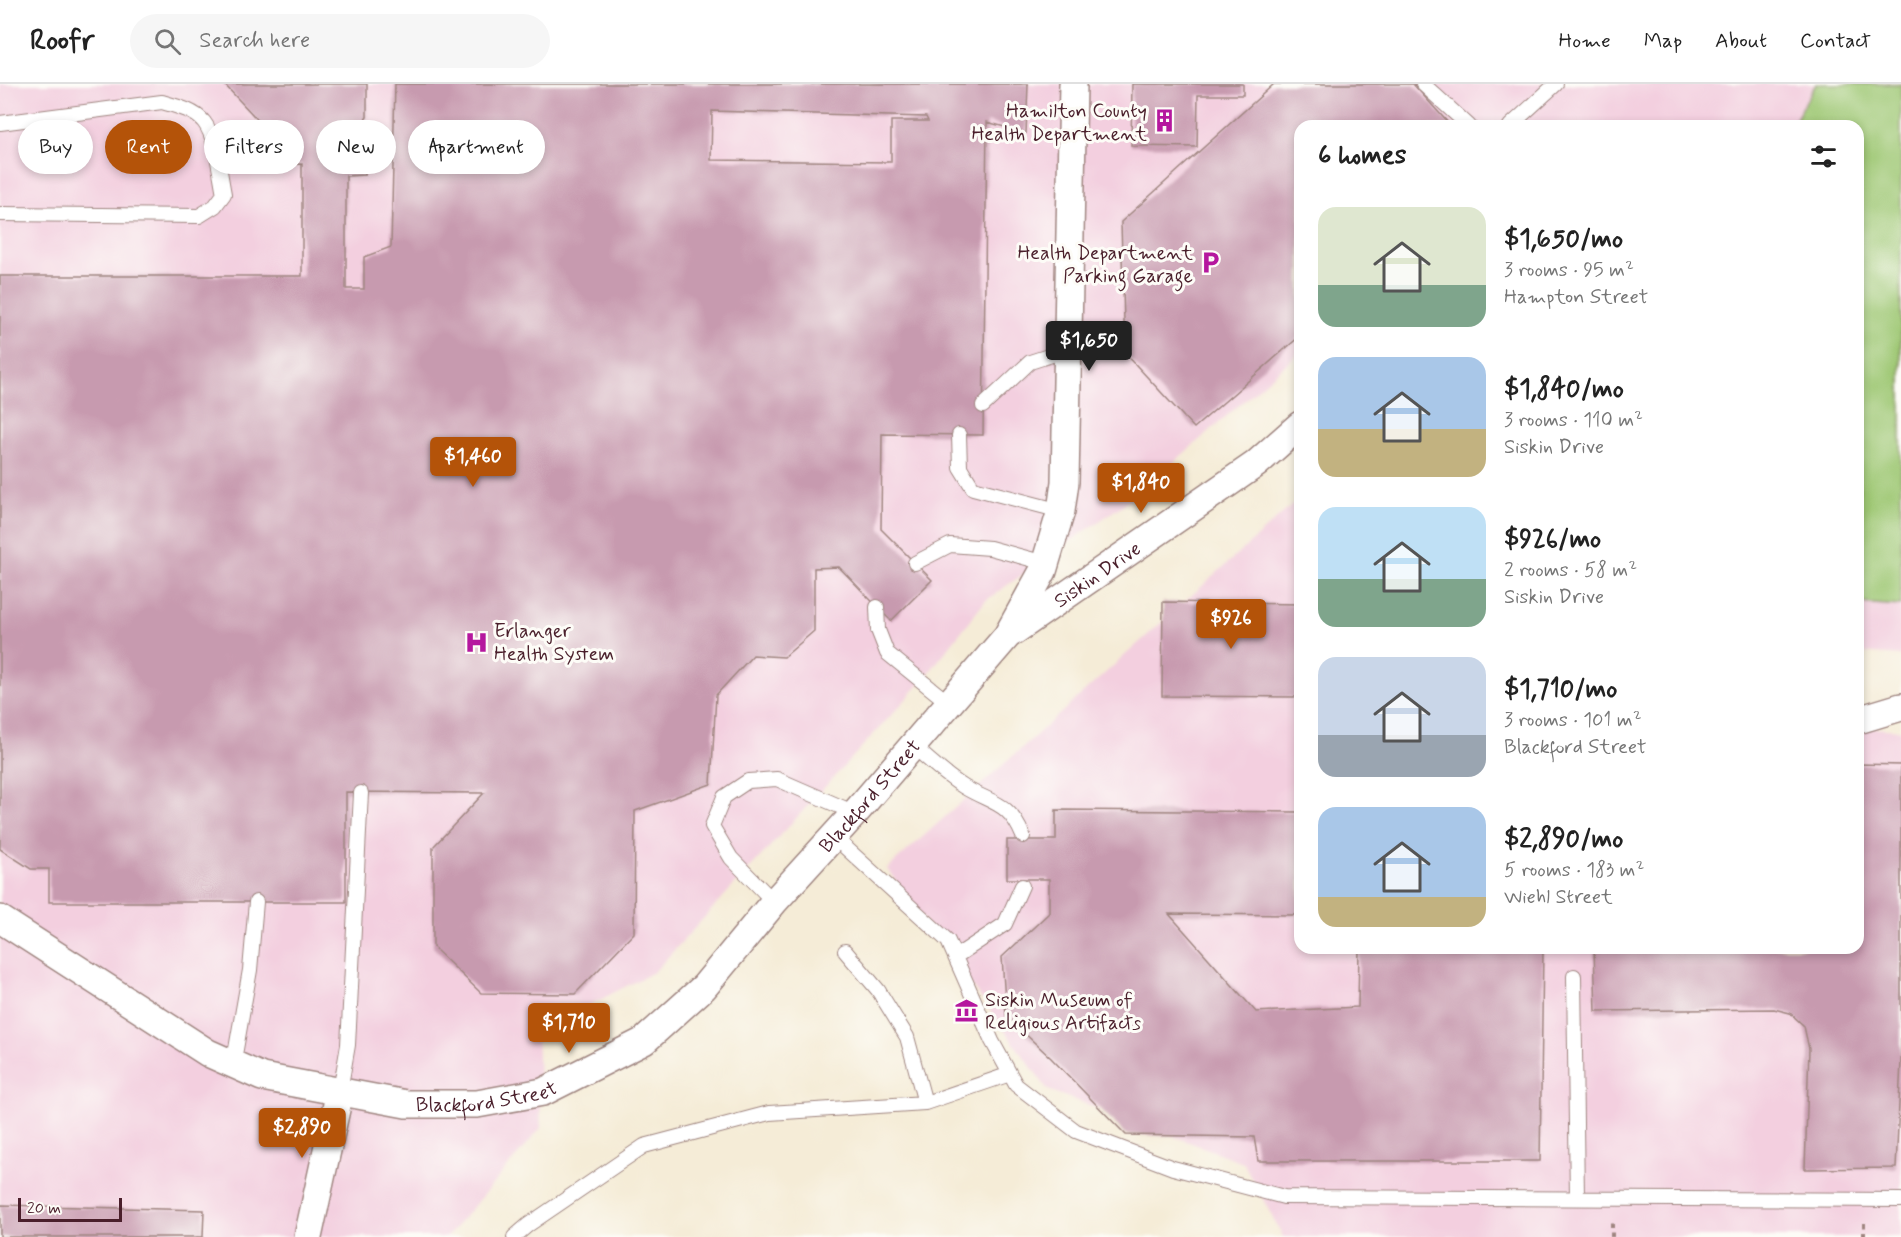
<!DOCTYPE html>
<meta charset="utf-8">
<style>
body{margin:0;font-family:Mynerve,sans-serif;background:#f6f6f6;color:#222;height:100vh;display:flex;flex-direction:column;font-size:22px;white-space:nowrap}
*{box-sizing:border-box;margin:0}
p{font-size:20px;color:#767676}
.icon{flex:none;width:33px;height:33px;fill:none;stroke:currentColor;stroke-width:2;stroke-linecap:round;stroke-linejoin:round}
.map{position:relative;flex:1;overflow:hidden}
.drawer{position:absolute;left:1294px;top:36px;width:570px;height:834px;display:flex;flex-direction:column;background:#fff;border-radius:18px;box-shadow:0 3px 9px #0003}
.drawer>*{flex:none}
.hud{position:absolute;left:18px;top:36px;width:570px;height:54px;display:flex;gap:12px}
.scale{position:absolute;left:18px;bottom:15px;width:104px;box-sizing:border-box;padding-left:6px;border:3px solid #4a1f2b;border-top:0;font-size:16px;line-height:21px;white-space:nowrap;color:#4a1f2b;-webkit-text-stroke:4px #fdfcf7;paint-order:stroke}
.price{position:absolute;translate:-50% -51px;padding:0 14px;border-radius:6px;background:#b45309;color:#fff;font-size:20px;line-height:39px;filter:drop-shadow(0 2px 3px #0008)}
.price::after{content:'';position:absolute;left:50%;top:36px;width:18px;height:14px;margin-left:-9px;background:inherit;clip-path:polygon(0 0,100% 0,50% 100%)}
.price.selected{background:#222;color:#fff}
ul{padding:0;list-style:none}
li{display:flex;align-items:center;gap:18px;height:150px;padding:0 24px}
li span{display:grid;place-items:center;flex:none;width:168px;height:120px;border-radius:18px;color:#555}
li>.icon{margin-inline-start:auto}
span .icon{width:72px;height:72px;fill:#fffc;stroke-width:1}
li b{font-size:26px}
h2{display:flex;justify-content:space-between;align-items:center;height:72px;padding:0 24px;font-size:26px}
.tag{padding:0 21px;border-radius:27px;background:#fff;box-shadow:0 3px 9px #0003;font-size:21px;line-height:54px}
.tag.selected{background:#b45309;color:#fff}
header{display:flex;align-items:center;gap:36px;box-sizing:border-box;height:84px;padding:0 30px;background:#fff;border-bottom:2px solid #e0e0e0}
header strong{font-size:28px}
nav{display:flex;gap:33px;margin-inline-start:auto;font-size:21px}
.search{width:420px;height:54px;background:#f6f6f6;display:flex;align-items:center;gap:15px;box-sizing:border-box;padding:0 21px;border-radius:33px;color:#767676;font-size:22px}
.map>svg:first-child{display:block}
</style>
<header>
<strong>Roofr</strong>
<div class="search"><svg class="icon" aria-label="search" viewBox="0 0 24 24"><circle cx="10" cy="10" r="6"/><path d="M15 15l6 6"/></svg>Search here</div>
<nav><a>Home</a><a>Map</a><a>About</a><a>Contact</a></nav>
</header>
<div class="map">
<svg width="1901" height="1153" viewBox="0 0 1901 1153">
<rect width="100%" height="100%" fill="#fdfcf7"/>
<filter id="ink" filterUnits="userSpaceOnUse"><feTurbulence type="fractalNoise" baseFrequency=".0167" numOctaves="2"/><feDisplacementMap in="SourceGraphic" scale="12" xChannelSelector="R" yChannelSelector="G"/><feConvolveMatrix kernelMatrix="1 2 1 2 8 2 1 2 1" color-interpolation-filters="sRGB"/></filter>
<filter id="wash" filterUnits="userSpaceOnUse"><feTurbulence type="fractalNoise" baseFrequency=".008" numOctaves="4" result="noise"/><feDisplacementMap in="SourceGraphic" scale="24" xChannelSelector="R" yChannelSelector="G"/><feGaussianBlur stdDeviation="1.35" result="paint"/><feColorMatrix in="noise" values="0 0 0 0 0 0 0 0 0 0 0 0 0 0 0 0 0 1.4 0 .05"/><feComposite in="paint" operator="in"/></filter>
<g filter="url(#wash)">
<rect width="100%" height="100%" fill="#f5ecd7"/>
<path fill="#f3cfdf" d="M0,0h1901v572l-42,-3 -1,-527h-558v226l-166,145 -148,103 -66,84 -266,288 -117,60 4,96 -94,109h-447z
M1300,414v450h558l1,-221 42,3v507h-618l-40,-75 -195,-72 -161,-221z"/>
<path fill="#9fc874" stroke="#747450" stroke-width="1.5" d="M1816,0h85v522l-42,-3 -1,-477h-66z"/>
<g id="blocks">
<path fill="#c79aaf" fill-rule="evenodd" d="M224,0h143v33l-11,14 1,10h10l-2,34 -19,1v113h18v-32l27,-10 4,-163h633l-2,49 -39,-11 -4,313 -101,-1 -1,95 51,51 -41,41 -52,-54 -25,1v63l-30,26 -31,-2 -37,40 -5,89 -76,27 -1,122 -59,61 -94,-1 -48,-46v-100l51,-54 -138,-1v110h-297v-33h-18l-31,-20v-573h302v-112l-30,1 -2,-32zM712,27l214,6 2,4h-37v41l-180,-2z
M1132,0h111v11h-45l-1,52 -66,-1z
M1274,0h139l38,42h-151v210l-106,92 -69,-75 -4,-131z
M1163,518l137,2v93l-138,-1z
M1858,680l43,1v296l-5,107 -91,1 4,-120 -5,-23 -14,-13 -16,-4 -178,2 -2,-63h264z
M1056,726l244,2v103l-131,-1 87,98 102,-5 1,-59h184l-3,213h-282l-4,-24 -128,-2 -75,-77 -45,-42 -4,-59 47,-44v-34h-42v-39h49z
M0,1121l204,5 -1,27h-203z"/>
</g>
</g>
<g filter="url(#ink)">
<use href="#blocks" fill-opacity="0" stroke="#a08681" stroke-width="1.5"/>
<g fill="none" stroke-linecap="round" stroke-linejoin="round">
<defs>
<path id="service" d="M1423,0l46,42
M0,39l162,-21c14,4 32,8 42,20 12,15 16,52 20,72l-9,12 -16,10 -199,-2
M1510,42l46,-42
M983,322l47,-44 37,-12
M959,351l1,32 13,21 88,23
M915,479l35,-18 40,3 55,15
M877,523l1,23 9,23 63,51
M913,662c16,14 33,30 51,41 28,17 45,14 59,49
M834,753l114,104 44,100 24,44 60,46 97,37 111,29 617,3
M774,818l-43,-44 -19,-32 12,-29 24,-16 29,-2 78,34
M845,867l33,39 29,47 18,66 85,-29
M955,873l50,-33 17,-38
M1574,892l3,222
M233,982l17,-96 6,-68
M340,1007l8,-46 13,-252
M514,1153l14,-12 116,-79 125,-33 156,-10"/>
<g id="minor">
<path id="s1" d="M1013,548l243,-168 44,-39"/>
<path d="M1858,636l43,-13"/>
<path id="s2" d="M0,835l208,134 54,24 144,27h71l66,-12 101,-51 60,-54 70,-85 81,-89 152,-177 36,-65 18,-60 4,-29 8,-398"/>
<path d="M308,1153l32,-146"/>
</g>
</defs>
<use href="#service" stroke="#a08681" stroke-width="16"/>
<use href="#minor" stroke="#a08681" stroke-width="30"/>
<path stroke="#a08681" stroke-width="4" stroke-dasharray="4.5 4.5" stroke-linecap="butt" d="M1864,1139v14
M1612,1153v-16"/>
<use href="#service" stroke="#fff" stroke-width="14"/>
<use href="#minor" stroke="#fff" stroke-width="27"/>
</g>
</g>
<defs>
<symbol id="building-bare" viewBox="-9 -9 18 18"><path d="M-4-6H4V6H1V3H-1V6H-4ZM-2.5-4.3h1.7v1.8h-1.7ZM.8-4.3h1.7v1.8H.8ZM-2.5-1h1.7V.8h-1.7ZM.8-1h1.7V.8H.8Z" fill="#b5179e" stroke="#fdfcf7" stroke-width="2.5" paint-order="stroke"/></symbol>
<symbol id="parking-bare" viewBox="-9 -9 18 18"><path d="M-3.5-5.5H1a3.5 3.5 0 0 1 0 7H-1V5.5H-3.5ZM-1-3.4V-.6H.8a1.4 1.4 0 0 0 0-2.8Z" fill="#b5179e" stroke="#fdfcf7" stroke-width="2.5" paint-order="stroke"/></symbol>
<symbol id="hospital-bare" viewBox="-9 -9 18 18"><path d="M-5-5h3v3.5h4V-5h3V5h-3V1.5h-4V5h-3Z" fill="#b5179e" stroke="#fdfcf7" stroke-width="2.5" paint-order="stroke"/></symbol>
<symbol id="museum-bare" viewBox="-9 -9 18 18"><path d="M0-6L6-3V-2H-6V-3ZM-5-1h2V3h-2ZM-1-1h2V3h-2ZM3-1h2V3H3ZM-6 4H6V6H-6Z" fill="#b5179e" stroke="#fdfcf7" stroke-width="2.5" paint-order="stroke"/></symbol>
</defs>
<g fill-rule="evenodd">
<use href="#building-bare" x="1148" y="20" width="33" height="33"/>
<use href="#parking-bare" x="1194" y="162" width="33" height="33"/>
<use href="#hospital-bare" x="460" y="542" width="33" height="33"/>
<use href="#museum-bare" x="950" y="910" width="33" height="33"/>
</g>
<g text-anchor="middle" stroke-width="6" stroke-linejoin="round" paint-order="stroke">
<g font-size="20" fill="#4a1f2b" stroke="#fdfcf7" text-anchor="end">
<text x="1147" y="33">Hamilton County<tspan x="1147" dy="23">Health Department</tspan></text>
<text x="1193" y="175">Health Department<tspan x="1193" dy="23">Parking Garage</tspan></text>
<text x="494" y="553" text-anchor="start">Erlanger<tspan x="494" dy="23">Health System</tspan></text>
<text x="985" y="922" text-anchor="start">Siskin Museum of<tspan x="985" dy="23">Religious Artifacts</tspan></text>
</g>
<g font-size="20" fill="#4a1f2b" stroke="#fdfcf7">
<text dy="7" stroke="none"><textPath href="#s1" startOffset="102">Siskin Drive</textPath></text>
<text dy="7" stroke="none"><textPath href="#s2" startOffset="1038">Blackford Street</textPath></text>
<text dy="7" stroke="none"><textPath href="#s2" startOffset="534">Blackford Street</textPath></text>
</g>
</g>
</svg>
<div class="scale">20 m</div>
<b class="price selected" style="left:1089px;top:288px">$1,650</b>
<b class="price" style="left:473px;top:404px">$1,460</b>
<b class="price" style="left:1141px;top:430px">$1,840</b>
<b class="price" style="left:1231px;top:566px">$926</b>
<b class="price" style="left:569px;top:970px">$1,710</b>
<b class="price" style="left:302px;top:1075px">$2,890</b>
<div class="hud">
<a class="tag">Buy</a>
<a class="tag selected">Rent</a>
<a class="tag">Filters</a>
<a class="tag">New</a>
<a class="tag">Apartment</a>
</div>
<section class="drawer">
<h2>6 homes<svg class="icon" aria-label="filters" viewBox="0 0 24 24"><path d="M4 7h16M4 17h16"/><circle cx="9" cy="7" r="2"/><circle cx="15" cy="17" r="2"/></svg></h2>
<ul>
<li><span style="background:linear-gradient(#dfe7d0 65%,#7fa58c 0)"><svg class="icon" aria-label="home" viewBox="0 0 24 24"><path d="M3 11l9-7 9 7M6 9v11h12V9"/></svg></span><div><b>$1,650/mo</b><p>3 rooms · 95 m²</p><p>Hampton Street</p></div></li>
<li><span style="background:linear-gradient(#a9c7e8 60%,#c2b280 0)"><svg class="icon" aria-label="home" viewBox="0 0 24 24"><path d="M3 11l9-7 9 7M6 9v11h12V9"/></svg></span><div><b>$1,840/mo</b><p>3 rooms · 110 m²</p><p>Siskin Drive</p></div></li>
<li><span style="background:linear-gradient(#bfe0f5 60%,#7fa58c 0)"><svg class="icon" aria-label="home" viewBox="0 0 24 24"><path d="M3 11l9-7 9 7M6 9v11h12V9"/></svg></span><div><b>$926/mo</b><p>2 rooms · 58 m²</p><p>Siskin Drive</p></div></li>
<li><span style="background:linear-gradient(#c9d6e8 65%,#9aa5b1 0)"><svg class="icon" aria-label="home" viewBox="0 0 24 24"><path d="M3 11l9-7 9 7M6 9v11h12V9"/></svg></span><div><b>$1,710/mo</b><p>3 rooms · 101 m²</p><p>Blackford Street</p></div></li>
<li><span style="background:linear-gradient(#a9c7e8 75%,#c2b280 0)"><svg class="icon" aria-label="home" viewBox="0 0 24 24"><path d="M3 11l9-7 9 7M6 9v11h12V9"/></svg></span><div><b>$2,890/mo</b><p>5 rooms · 183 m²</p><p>Wiehl Street</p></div></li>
</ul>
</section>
</div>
